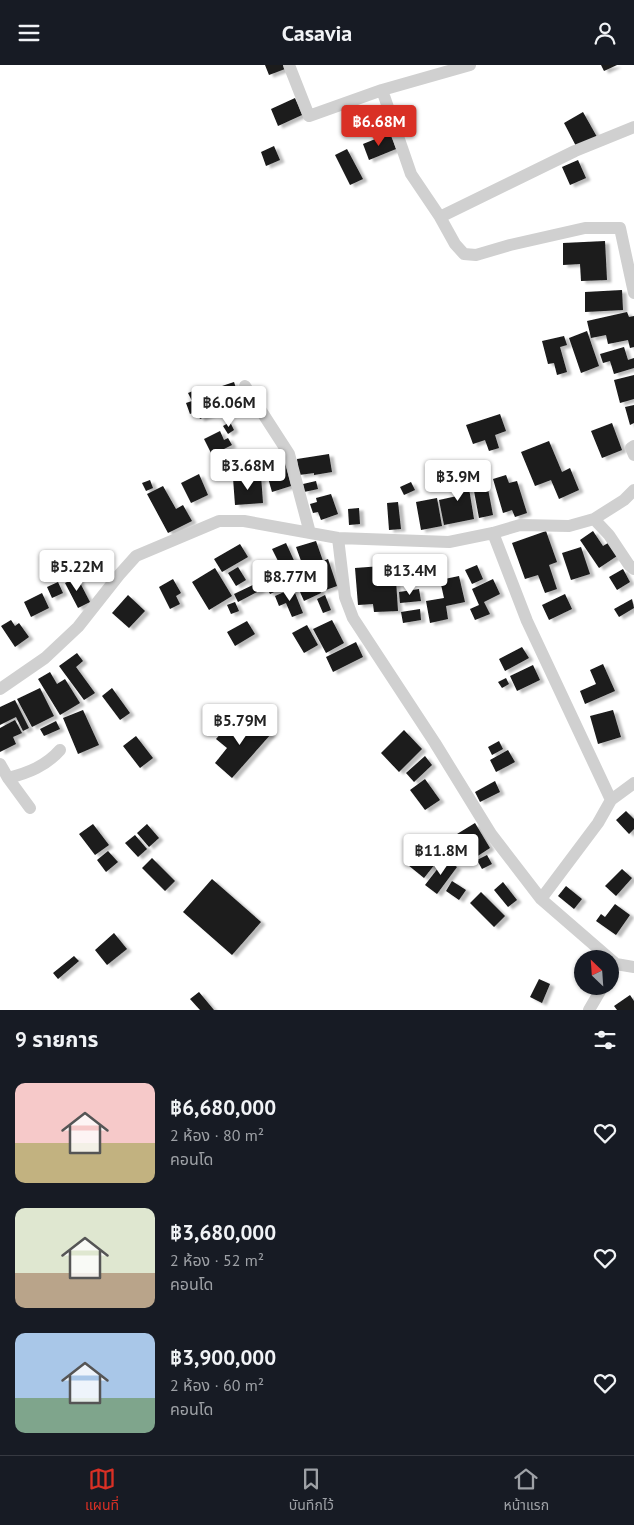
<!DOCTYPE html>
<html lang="th">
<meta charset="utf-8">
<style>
body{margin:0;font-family:"PT Sans","Noto Sans Thai",sans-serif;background:#242831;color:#f1f3f6;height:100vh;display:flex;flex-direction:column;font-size:19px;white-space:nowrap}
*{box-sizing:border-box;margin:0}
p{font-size:16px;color:#9ea1a6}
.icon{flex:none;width:28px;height:28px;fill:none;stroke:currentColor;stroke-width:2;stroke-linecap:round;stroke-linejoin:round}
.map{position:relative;height:945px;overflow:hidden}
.side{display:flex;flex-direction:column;background:#171b24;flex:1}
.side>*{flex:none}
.needle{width:32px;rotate:335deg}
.controls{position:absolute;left:574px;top:885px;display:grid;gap:10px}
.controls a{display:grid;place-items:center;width:45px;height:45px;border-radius:50%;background:#171b24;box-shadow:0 1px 4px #0004;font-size:25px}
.price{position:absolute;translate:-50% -42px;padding:0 11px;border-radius:5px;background:#fff;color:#222;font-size:16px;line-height:32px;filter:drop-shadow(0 1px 2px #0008)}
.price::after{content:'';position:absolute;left:50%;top:30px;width:15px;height:11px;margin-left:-8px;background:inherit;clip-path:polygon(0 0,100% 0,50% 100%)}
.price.active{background:#d93025;color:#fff}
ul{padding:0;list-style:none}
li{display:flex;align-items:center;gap:15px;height:125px;padding:0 15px}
li span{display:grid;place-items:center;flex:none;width:140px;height:100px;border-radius:10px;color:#555}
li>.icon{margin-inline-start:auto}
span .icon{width:60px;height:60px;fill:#fffc;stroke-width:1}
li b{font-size:21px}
h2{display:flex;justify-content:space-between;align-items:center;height:60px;padding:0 15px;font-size:21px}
header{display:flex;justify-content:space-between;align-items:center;height:65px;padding:0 15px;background:#171b24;font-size:22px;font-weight:700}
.tab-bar{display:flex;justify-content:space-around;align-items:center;height:70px;border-top:1px solid #363941;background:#171b24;font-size:14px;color:#9ea1a6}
.tab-bar a{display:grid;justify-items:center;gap:2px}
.tab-bar .active{color:#d93025}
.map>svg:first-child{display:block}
</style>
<header><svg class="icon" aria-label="menu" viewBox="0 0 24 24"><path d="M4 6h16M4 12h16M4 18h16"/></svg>Casavia<svg class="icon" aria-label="person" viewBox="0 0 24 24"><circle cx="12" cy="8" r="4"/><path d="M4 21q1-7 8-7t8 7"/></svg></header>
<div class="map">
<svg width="634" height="945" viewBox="0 0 634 945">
<defs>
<filter id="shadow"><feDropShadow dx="4.5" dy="2.5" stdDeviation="1" flood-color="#0004"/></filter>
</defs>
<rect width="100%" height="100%" fill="#fff"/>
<path fill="#1a1a1a" filter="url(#shadow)" d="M265,0h19l1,4 -16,6z
M601,0h16l-13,6z
M295,33l7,17 -24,11 -7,-17z
M583,47l14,25 -20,11 -13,-25z
M390,68l6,16 -27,11 -6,-16z
M274,81l6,14 -14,6 -5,-14z
M347,84l16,30 -13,6 -15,-30z
M578,95l8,18 -16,7 -8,-18z
M605,176l2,39 -26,1 -1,-17 -17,1v-22z
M622,225l1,20 -38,2v-20z
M627,247l2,5 5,-1v31l-4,1 -2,-8 -20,4 -2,-9 -15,3 -4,-17z
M587,266l12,35 -18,7 -12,-35z
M564,271l3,9 -7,2 7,25 -10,3 -3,-12 -6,1 -6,-23z
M624,282l4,13 6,-2v10l-20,6 -4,-13 -7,2 -3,-9z
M634,310v24l-14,4 -6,-23z
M234,317l9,27 -22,6 -8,-26z
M205,321l11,26 -16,7 -3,-8 -7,3 -4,-11 6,-2 -4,-8z
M634,340v18l-4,2 -5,-18z
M500,349l6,17 -11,4 4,13 -10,3 -4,-11 -12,4 -7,-19z
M230,357l4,8 -6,4 -5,-8z
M612,358l10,27 -20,8 -11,-27z
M220,366l4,9 4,-2 4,7 -20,10 -8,-16z
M549,376l13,31 8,-4 9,22 -20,9 -8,-19 -16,6 -14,-34z
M329,389l3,18 -18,3v-2l-15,2 -2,-16z
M284,394l7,27 -19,6 -8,-28z
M479,400l3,12 -9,2 -2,-9z
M466,405l8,49 -30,6 -5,-25 18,-4 -5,-24z
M199,409l9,21 -17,8 -10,-20z
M506,410l3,8 8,-2 10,32 -12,4 -3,-7 -9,3 -10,-34z
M261,411l2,27 -28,2 -2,-27z
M150,415l3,8 -7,3 -4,-8z
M316,416l2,8 -14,3 -1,-8z
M411,417l4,8 -11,5 -4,-8z
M163,421l13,23 7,-4 9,16 -24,12 -21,-39z
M488,424l5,26 -14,3 -5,-27z
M331,429l7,20 -17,6 -3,-8 -5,1 -3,-9 7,-2 -1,-4z
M437,433l5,28 -21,4 -5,-28z
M398,437l3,27 -12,1 -2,-27z
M359,443l1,16 -11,1 -1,-16z
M546,466l11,31 -8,3 8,24 -12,4 -7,-18 -13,4 -13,-36z
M593,466l10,15 5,-3 9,13 -18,12 -19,-28z
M316,476l7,20 5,-2 9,27 -14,5 -9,-26 -10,4 -8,-22z
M286,478l11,24 -13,6 -12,-24z
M240,479l8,13 -26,15 -8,-13z
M581,482l9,27 -19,6 -9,-27z
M273,499l12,23 -15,7 -12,-23z
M395,500l3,46 -24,1 -1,-8 -15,1 -3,-37z
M477,500l6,14 -11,5 -7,-14z
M238,502l8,13 -10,6 -8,-13z
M215,503l17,28 -23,14 -17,-28z
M310,504l11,24 -17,8 -11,-25z
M623,504l7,13 -13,8 -8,-13z
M459,511l6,26 -19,4 2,13 -18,4 -4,-22 18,-3 -4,-18z
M77,512l13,25 -12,6 -13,-25z
M173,514l8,14 -5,3 4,8 -10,5 -11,-22z
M493,514l7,15 -16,8 6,12 -15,6 -5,-11 9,-4 -7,-16z
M58,517l5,11 -11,5 -5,-11z
M257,518l4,7 -23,12 -4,-8z
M293,523l10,25 -11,4 -6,-14 -7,3 -4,-10z
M419,524l2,12 -21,2 -1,-11z
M42,528l7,15 -18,9 -7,-15z
M565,529l7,15 -23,11 -7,-15z
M128,530l17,16 -16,17 -17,-15z
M325,530l6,15 -8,3 -6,-14z
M632,534l2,9 -15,9 -5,-8z
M235,537l4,9 -8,3 -4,-9z
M420,544l1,11 -18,3 -2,-11z
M11,555l4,6 4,-3 10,14 -14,10 -14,-21z
M332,555l12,23 -18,10 -13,-24z
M247,556l8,13 -20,12 -8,-14z
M307,560l11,20 -14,8 -12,-20z
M356,577l7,15 -30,15 -7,-15z
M522,582l7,11 -24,13 -6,-12z
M77,588l6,8 -7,6 19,26 -11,7 -25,-34z
M603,599l12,27 -30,13 -5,-13 16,-7 -6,-14z
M533,600l7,15 -23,11 -7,-15z
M50,607l7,12 8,-5 15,24 -20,12 -22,-36z
M506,613l3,6 -7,4 -4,-6z
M40,623l14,28 -22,11 -15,-28z
M112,623l18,25 -10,7 -18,-24z
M15,635l14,28 -6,3 -7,-14 -16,8v-18z
M240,640l10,9 -8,9 -10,-8z
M83,645l16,35 -21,9 -15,-36z
M613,645l8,27 -23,7 -8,-28z
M254,653l17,16 -39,44 -17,-15 12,-15 -11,-9 12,-14 11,10z
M15,655l7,13 -9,4 3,7 -16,8v-24z
M56,656l4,8 -16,7 -4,-7z
M404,665l18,19 -23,23 -18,-19z
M136,671l17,22 -13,10 -17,-22z
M499,676l4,8 -11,6 -4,-8z
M508,685l7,12 -19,10 -6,-12z
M425,691l7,9 -18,17 -8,-9z
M425,714l15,21 -15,10 -15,-20z
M495,716l5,11 -20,10 -5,-10z
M626,746l8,8v10l-5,5 -13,-14z
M475,758l15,25 -17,11 -16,-25z
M93,759l16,21 -14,10 -16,-21z
M147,759l12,14 -10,9 -12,-14z
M135,770l12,14 -9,8 -13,-14z
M108,786l10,11 -12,10 -9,-12z
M420,786l15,13 -11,14 -16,-13z
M487,790l5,9 -10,5 -5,-9z
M152,793l23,23 -10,10 -23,-23z
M445,794l12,8 -20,27 -12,-9z
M622,804l10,9 -16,18 -11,-10z
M212,814l49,43 -29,33 -49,-43z
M452,816l14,9 -7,10 -13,-9z
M503,817l14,18 -9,7 -14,-17z
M566,821l16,13 -8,10 -16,-13z
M481,827l24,24 -11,11 -24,-24z
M615,839l15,11 -14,20 -20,-14 5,-7 4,3z
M114,868l13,16 -20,16 -12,-15z
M74,891l5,5 -21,18 -5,-6z
M539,914l11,5 -8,19 -12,-6z
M199,927l15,18h-14l-10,-11z
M630,930l4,6v9h-17l-3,-4z"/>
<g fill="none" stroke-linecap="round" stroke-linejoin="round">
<path stroke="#d0d0d0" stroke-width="12" d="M289,0l20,51 73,-26 88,-25
M382,25l29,84 29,43 15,27 9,10 12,1 34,-10 75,-17h35l14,65
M440,152l135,-66 59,-24
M245,321l44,68 21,79
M634,381l-3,2 3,7
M594,454l15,16 20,30 5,4
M493,468l34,88 84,179 -13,23 -57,76
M338,473l7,59 8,21 82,125 56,91 50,65 75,65 18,3
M0,624l45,-31 33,-31 41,-52 17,-19 83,-35h25l94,17 111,4 44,-9 27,-8 49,1 25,-7 30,-19 10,-10
M0,699l8,14 22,30
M8,713c20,-5 38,-12 52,-28
M611,735l23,-17
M589,945l14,-24"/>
</g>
</svg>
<div class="controls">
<a><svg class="needle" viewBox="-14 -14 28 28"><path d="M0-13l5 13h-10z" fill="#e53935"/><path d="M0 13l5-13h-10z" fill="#9ea1a6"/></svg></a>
</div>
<b class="price active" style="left:379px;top:82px">฿6.68M</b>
<b class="price" style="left:229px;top:363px">฿6.06M</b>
<b class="price" style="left:248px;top:426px">฿3.68M</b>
<b class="price" style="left:458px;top:437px">฿3.9M</b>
<b class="price" style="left:77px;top:527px">฿5.22M</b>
<b class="price" style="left:410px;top:531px">฿13.4M</b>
<b class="price" style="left:290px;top:537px">฿8.77M</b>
<b class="price" style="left:240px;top:681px">฿5.79M</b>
<b class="price" style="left:441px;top:811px">฿11.8M</b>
</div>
<section class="side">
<h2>9 รายการ<svg class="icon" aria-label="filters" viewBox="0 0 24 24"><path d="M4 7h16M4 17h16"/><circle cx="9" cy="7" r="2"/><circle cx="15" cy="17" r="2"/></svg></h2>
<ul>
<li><span style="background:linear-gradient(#f6c9c9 60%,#c2b280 0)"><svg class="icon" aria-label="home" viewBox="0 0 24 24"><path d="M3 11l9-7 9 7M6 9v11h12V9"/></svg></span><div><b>฿6,680,000</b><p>2 ห้อง · 80 m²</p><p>คอนโด</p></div><svg class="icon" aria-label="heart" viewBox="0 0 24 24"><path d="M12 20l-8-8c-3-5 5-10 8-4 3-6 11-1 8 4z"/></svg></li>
<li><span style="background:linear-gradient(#dfe7d0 65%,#b9a48a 0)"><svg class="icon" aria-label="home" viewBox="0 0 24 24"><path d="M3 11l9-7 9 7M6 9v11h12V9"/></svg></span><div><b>฿3,680,000</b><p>2 ห้อง · 52 m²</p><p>คอนโด</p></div><svg class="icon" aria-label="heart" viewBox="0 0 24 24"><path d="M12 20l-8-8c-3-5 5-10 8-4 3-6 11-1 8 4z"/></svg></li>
<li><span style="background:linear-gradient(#a9c7e8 65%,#7fa58c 0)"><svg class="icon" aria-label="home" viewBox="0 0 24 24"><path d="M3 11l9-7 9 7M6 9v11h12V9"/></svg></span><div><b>฿3,900,000</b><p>2 ห้อง · 60 m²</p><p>คอนโด</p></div><svg class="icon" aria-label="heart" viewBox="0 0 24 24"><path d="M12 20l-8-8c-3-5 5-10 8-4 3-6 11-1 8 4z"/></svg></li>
</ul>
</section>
<nav class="tab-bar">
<a class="active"><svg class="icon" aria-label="map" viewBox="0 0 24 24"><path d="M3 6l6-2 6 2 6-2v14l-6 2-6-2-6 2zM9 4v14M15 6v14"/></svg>แผนที่</a>
<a><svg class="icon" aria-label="saved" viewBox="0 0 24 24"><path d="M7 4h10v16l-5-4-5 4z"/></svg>บันทึกไว้</a>
<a><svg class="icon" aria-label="home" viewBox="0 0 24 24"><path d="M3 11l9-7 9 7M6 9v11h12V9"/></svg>หน้าแรก</a>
</nav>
